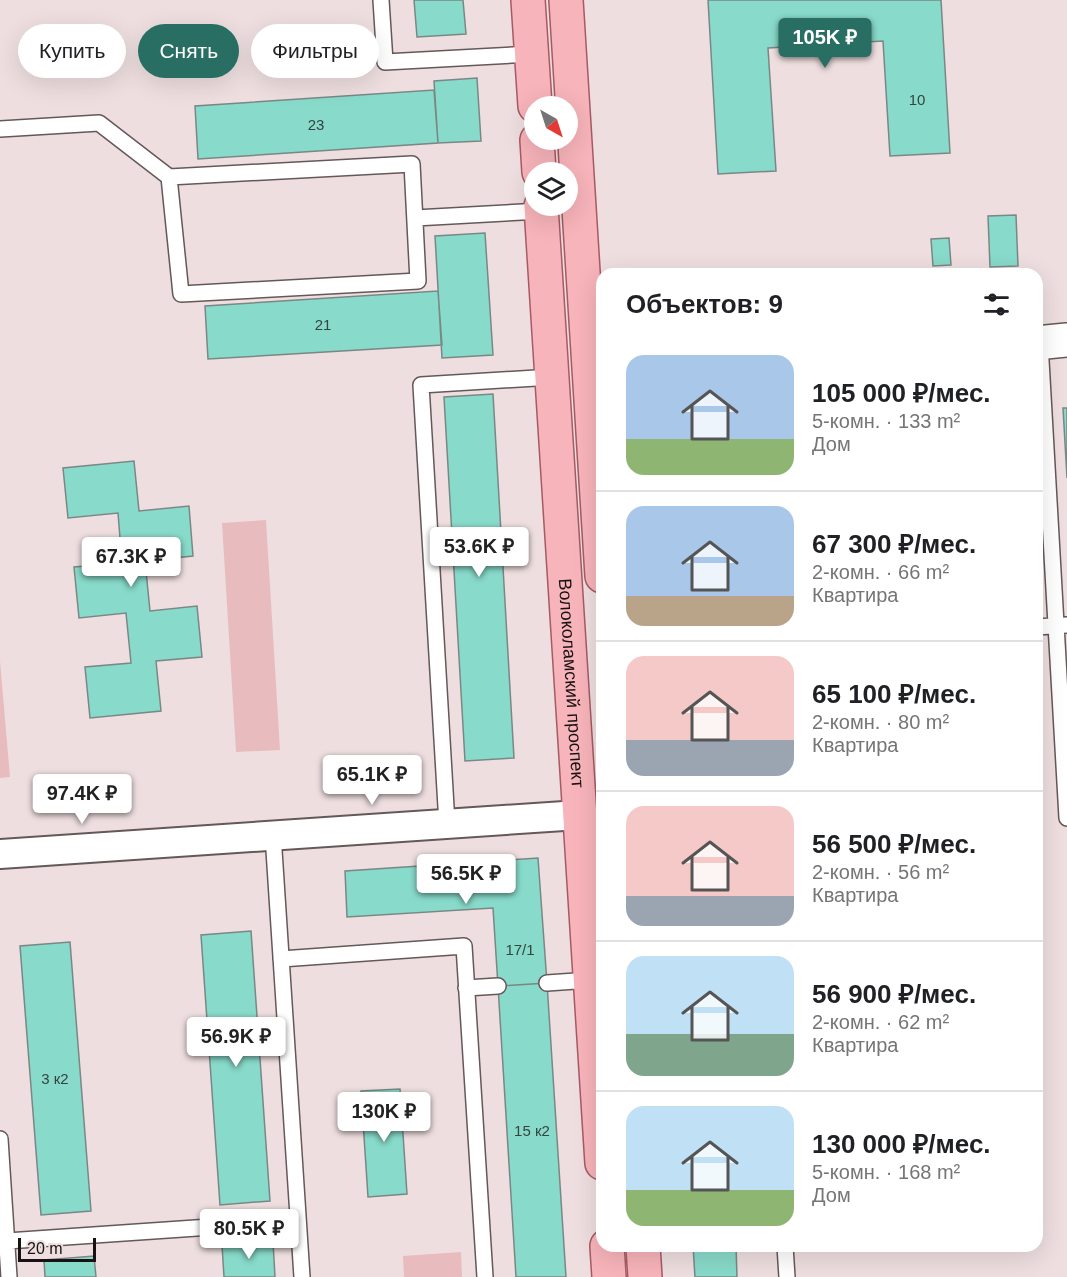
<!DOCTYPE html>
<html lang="ru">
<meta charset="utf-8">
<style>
body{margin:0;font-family:Arial,sans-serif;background:#f6f6f6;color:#202124;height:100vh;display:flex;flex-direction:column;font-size:22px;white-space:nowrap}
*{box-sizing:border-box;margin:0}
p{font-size:20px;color:#757577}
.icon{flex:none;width:33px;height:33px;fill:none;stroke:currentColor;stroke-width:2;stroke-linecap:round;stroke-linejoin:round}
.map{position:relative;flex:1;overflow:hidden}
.details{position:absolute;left:596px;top:268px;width:447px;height:984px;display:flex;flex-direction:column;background:#fff;border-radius:18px;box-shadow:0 6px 24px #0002}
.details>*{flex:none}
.guide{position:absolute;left:18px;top:24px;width:488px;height:54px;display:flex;gap:12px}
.needle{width:39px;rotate:141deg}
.controls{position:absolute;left:524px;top:96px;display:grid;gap:12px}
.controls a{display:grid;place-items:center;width:54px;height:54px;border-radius:50%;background:#fff;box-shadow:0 6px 24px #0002;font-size:30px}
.scale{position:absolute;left:18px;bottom:15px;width:78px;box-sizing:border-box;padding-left:6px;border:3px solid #181213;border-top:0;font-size:16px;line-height:21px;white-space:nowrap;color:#181213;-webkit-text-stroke:4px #eededf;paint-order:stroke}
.price{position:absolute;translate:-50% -51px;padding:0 14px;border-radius:6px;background:#fff;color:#222;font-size:20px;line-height:39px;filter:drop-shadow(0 2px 3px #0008)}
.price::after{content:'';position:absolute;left:50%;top:36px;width:18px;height:14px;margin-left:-9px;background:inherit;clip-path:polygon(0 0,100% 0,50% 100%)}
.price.current{background:#286e62;color:#fff}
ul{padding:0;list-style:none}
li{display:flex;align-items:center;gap:18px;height:150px;padding:0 30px}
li+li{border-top:2px solid #e0e0e0}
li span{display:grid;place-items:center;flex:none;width:168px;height:120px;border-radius:18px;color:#555}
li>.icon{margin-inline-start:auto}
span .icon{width:72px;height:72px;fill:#fffc;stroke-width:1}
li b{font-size:26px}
h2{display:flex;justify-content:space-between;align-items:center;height:72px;padding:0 30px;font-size:26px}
.tag{padding:0 21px;border-radius:27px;background:#fff;box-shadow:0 6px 24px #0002;font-size:21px;line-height:54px}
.tag.current{background:#286e62;color:#fff}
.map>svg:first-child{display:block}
</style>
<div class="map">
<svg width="1067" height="1277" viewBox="0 0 1067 1277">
<rect width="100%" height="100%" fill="#eededf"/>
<path fill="#e8bcbe" d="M266,520l14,230 -44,2 -14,-229z
M0,661l10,116 -10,1z
M461,1252l1,25h-58l-1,-21z"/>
<path fill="#88daca" stroke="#7a8885" stroke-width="1.5" d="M414,0h49l3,34 -49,3z
M708,0h233l9,153 -60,3 -7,-115 -115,7 8,123 -58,3z
M477,78l4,63 -43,2 -4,-62z
M434,90l4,53 -240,16 -3,-53z
M1016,215l2,51 -28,1 -2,-51z
M485,233l8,122 -51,3 -7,-122z
M949,238l2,27 -18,1 -2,-27z
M438,291l4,54 -234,14 -3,-53z
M493,394l21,364 -49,3 -21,-364z
M1063,408h4v70z
M134,461l5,50 50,-5 4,50 -48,5 5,50 47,-5 5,51 -46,4 5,50 -71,7 -5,-51 46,-4 -5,-50 -47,5 -5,-51 48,-4 -4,-50 -50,5 -5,-50z
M538,858l9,125 -49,3 -5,-78 -146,9 -2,-46z
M251,931l19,270 -50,4 -19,-270z
M70,942l21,269 -50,4 -21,-269z
M547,983l19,294h-50l-18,-291z
M400,1089l7,105 -39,3 -7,-106z
M273,1242l2,35h-51l-2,-32z
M693,1246h43l1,31h-42z
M94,1256l2,21h-51l-1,-17z"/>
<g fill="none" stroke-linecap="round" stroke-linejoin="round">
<defs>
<path id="lane" d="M381,0l4,62 146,-8
M0,129l99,-6 70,54 12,117 237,-13 -6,-117 -243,13
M415,218l126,-7
M1040,343l27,475
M1036,627l31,-2
M447,824l-26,-439 131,-8
M273,835l29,442
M281,959l183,-13 21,331
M547,983l43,-3
M466,988l32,-2
M0,1139l9,138
M7,1241l291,-20
M785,1246l2,31"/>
<path id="street" d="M0,854l579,-39"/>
<path id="secondary" d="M1036,343l31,-3"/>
<g id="primary">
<path d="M528,0l7,106"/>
<path d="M566,0l36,576"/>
<path d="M537,140l2,32"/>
<path id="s1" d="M541,206l61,957"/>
<path d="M607,1246l2,31"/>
<path d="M643,1246l2,31"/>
</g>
</defs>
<use href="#lane" stroke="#655858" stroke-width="18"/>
<use href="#street" stroke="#655858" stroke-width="32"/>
<use href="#secondary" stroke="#655858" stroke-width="36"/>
<use href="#primary" stroke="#a65b62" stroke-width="36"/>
<use href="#lane" stroke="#fff" stroke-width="15"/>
<use href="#street" stroke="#fff" stroke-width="28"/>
<use href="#secondary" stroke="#fff" stroke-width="33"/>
<use href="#primary" stroke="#f7b4ba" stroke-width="33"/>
</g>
<g text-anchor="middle" stroke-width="5" stroke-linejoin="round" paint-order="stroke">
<g font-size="15" fill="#344441">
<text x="917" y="105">10</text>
<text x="316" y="130">23</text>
<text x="323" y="330">21</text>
<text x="520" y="955">17/1</text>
<text x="55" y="1084">3 к2</text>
<text x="532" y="1136">15 к2</text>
</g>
<g font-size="18" fill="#181213" stroke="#eededf">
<text dy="6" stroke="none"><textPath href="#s1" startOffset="478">Волоколамский проспект</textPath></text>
</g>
</g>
</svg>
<div class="controls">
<a><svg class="needle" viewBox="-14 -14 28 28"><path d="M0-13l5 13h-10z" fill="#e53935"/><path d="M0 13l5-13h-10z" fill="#757577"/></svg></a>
<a><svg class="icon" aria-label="layers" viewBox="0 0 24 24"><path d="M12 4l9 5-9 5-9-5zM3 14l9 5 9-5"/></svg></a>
</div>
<div class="scale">20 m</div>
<b class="price current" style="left:825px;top:69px">105K ₽</b>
<b class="price" style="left:479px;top:578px">53.6K ₽</b>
<b class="price" style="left:131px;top:588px">67.3K ₽</b>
<b class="price" style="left:372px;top:806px">65.1K ₽</b>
<b class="price" style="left:82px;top:825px">97.4K ₽</b>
<b class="price" style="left:466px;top:905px">56.5K ₽</b>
<b class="price" style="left:236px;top:1068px">56.9K ₽</b>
<b class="price" style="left:384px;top:1143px">130K ₽</b>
<b class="price" style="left:249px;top:1260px">80.5K ₽</b>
<div class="guide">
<a class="tag">Купить</a>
<a class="tag current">Снять</a>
<a class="tag">Фильтры</a>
</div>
<section class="details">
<h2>Объектов: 9<svg class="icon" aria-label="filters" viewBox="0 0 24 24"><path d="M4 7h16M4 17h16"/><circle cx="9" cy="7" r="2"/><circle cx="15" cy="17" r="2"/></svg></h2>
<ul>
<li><span style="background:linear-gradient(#a9c7e8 70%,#8fb573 0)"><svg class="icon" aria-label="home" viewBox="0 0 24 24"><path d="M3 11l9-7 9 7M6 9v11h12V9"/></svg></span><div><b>105 000 ₽/мес.</b><p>5-комн. · 133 m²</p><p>Дом</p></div></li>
<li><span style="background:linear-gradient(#a9c7e8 75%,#b9a48a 0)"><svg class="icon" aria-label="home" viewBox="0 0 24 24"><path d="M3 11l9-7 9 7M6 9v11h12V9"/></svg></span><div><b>67 300 ₽/мес.</b><p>2-комн. · 66 m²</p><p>Квартира</p></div></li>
<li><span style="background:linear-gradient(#f6c9c9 70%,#9aa5b1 0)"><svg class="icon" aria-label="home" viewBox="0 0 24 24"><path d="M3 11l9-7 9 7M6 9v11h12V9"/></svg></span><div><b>65 100 ₽/мес.</b><p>2-комн. · 80 m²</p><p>Квартира</p></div></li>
<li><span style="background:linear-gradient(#f6c9c9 75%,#9aa5b1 0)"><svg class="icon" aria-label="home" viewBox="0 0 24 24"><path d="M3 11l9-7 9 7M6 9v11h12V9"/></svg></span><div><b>56 500 ₽/мес.</b><p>2-комн. · 56 m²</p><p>Квартира</p></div></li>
<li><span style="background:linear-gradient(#bfe0f5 65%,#7fa58c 0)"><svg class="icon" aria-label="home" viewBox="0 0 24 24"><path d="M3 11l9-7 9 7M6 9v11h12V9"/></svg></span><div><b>56 900 ₽/мес.</b><p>2-комн. · 62 m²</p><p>Квартира</p></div></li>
<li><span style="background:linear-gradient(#bfe0f5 70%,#8fb573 0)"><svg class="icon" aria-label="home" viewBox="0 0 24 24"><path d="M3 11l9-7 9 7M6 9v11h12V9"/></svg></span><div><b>130 000 ₽/мес.</b><p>5-комн. · 168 m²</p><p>Дом</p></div></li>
</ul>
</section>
</div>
